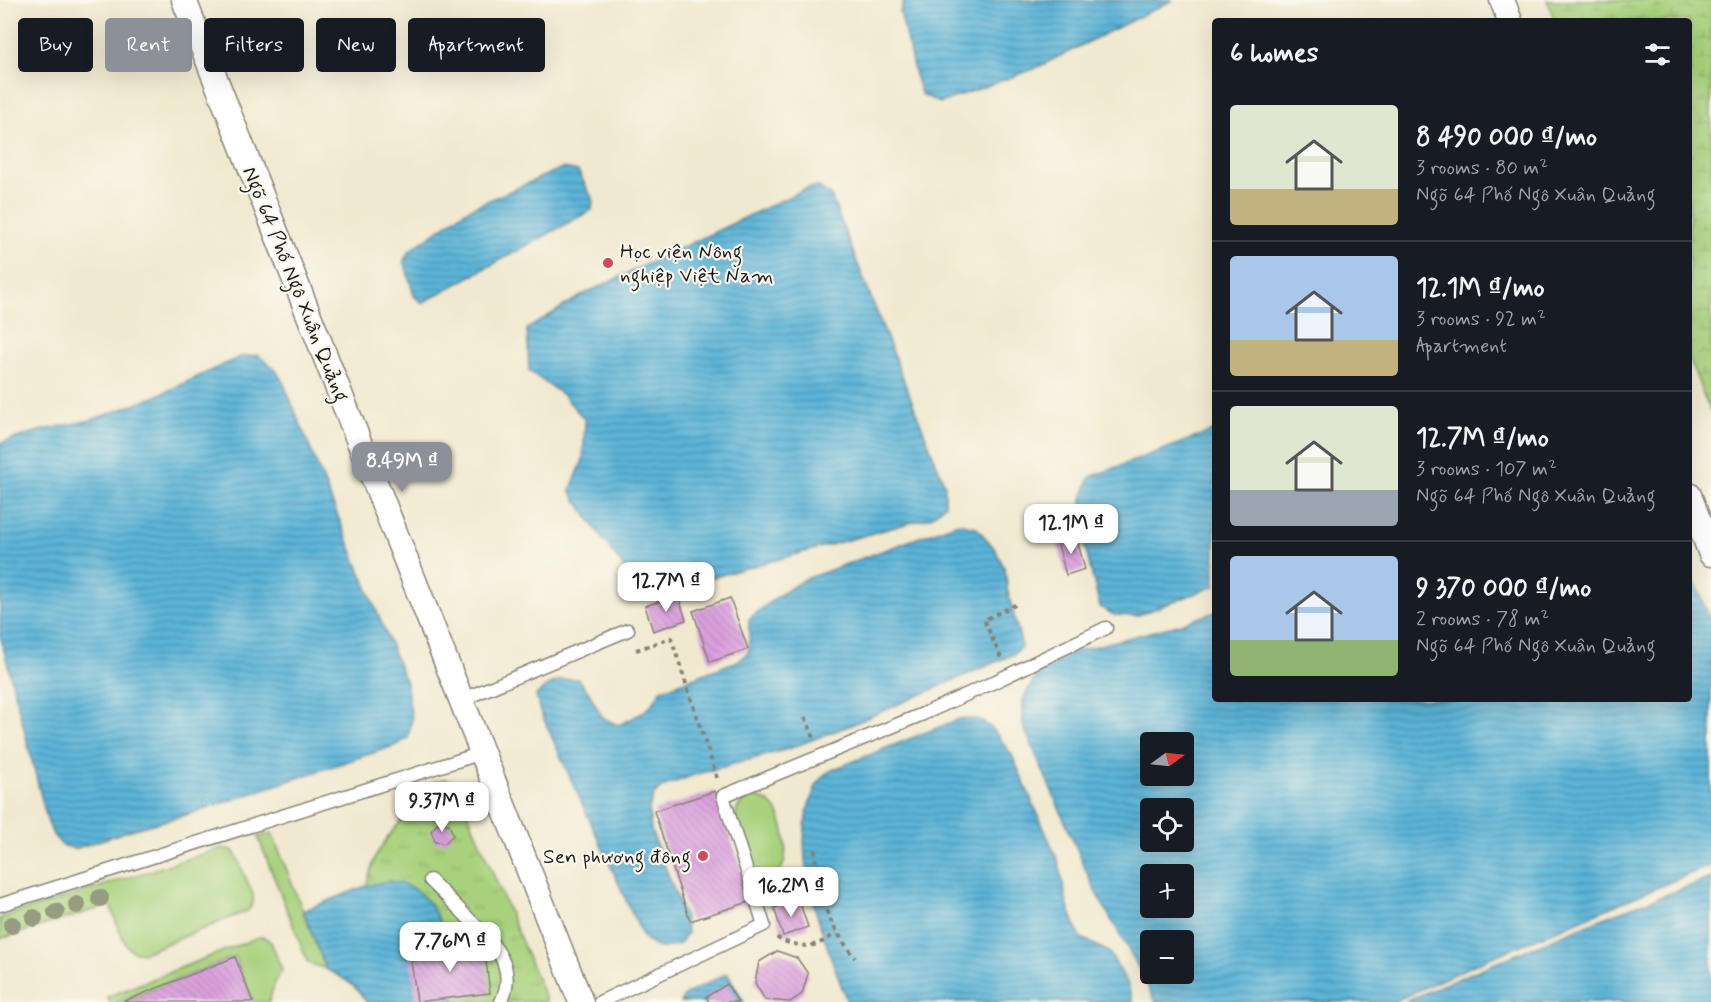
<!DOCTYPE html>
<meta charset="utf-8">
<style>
body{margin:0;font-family:Mynerve,sans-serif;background:#242831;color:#f1f3f6;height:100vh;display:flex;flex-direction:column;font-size:22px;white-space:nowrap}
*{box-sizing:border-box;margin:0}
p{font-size:20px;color:#9ea1a6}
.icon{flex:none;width:33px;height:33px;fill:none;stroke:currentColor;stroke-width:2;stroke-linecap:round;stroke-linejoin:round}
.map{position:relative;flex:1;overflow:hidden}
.side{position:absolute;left:1212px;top:18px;width:480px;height:684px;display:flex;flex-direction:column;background:#171b24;border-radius:6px;box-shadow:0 6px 24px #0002}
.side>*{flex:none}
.top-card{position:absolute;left:18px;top:18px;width:570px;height:54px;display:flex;gap:12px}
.needle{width:39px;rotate:75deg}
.fabs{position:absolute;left:1140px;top:732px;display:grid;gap:12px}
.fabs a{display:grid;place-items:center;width:54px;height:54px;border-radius:6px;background:#171b24;box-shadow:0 6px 24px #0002;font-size:30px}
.price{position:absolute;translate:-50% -51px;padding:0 14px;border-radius:12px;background:#fff;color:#222;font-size:20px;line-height:39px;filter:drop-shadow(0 2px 3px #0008)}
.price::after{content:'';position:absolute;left:50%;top:36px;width:18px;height:14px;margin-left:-9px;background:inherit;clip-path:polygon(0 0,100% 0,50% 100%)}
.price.selected{background:#8c9099;color:#fff}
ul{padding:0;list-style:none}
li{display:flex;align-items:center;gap:18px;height:150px;padding:0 18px}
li+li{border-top:2px solid #363941}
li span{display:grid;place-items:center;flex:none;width:168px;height:120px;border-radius:6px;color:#555}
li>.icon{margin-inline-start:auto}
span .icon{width:72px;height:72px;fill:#fffc;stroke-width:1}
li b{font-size:26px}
h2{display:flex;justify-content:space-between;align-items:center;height:72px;padding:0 18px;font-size:26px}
.pill{padding:0 21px;border-radius:6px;background:#171b24;box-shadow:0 6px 24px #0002;font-size:21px;line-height:54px}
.pill.selected{background:#8c9099;color:#fff}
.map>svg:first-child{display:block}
</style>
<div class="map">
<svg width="1711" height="1002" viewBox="0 0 1711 1002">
<defs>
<pattern id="wetland-marsh" width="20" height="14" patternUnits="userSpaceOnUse" patternTransform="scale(1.5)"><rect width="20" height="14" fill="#a7d17c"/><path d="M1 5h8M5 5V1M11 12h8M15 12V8" fill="none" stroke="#8fb36b"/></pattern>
<pattern id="park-tufts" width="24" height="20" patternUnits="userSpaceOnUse" patternTransform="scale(1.5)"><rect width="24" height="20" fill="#a7d17c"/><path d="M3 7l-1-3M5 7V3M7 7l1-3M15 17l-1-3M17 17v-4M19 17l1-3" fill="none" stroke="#8fb36b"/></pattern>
<pattern id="water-rules" width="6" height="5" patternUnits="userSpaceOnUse" patternTransform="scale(1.5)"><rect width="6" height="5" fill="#5bb4d8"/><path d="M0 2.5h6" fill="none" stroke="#4a92ae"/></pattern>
<pattern id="building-back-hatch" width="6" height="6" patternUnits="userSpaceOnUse" patternTransform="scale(1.5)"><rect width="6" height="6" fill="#daa0dd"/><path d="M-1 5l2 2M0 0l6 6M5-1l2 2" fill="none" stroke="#ba89bd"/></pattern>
</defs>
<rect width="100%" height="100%" fill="#fbf7ec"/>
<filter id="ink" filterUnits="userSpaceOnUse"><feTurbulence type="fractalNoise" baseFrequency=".0167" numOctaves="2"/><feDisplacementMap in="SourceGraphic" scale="12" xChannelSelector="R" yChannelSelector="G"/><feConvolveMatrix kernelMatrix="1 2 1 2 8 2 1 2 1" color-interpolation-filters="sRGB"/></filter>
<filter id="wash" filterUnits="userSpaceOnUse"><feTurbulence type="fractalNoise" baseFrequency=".008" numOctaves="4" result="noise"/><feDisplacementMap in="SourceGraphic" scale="24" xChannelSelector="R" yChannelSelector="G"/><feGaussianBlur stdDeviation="1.35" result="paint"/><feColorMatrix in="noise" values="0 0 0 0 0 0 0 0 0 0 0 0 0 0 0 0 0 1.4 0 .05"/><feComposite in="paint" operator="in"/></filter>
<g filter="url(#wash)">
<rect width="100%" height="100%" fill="#f1e9cf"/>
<path fill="#a7d17c" stroke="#62764c" stroke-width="1.5" d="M751,796c8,2 15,3 21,9 14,12 23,70 -3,72 -19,1 -37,-51 -33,-65 2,-8 9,-12 15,-16z
M272,833l54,136 -18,-6 -50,-126z
M222,848l10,2 4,5 17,40c1,8 0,11 -6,16l-101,41c-5,1 -10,1 -15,-2 -9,-6 -16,-34 -21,-45l-110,34v-21z
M259,937h5l7,5 11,28 -8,15 -5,17h-16l-18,-45 -114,45h-12l-2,-5z"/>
<path fill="url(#wetland-marsh)" stroke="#62764c" stroke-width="1.5" d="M1547,0h164v414l-22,-56v-337h-134z"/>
<path fill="url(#park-tufts)" stroke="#62764c" stroke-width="1.5" d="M445,779l9,4 4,7 89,212h-181c-9,-17 -24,-25 -40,-33l-23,-58 63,-25 9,-29 12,-19 46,-56z"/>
<path fill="url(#water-rules)" stroke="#3c687a" stroke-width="1.5" fill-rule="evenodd" d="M904,0h269l-139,69 -94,34 -19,-9 -6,-19 -15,-63z
M562,168l16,3 15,29 -1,10 -170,93 -8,-7 -10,-36 5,-9 58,-41z
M819,187l12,9 114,289v20l-14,12 -246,68 -35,3 -20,-12 -30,-41 -30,-44 13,-31 2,-40 -21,-24 -35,-25 -2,-42 55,-34 225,-107z
M258,355l18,15 8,14 122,299 6,36 -4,19 -14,8 -208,69 -52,14 -59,20 -13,-4 -9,-10 -6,-15 -47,-185v-192l39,-12 52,-11 61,-22 88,-41z
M1215,430v156l-79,30 -22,-1 -14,-8 -17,-68 -1,-41 8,-21z
M958,523l18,4 19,22 10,20 3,24 14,53 -8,8 -163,71 -63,24 -94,26 -32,12 -8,8 -5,14 2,21 34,88 2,15 -7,11c-19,6 -25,7 -38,-9l-103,-226 -3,-14c15,-13 22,-17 42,-16l11,14 14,25 15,7c22,-10 31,-13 43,-35l79,-30 9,-9v-32c17,-15 34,-27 54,-39z
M1689,567l22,55v243l-235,99 -83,38h-238l-18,-37 -42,-74 -72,-166v-26l15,-26 35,-21 101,-26 41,-14v87h474zM1184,742v34h-34v-34zM1150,808h34v34h-34zM1184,874v34h-34v-34zM1184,940v34h-34v-34z
M959,719h19l14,9 20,27 47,108 8,41 13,33 29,15 18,30 6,20h-286c-20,-59 -56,-135 -38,-197 3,-10 7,-22 14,-29 4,-4 11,-7 16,-9z
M1711,878v124h-306l35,-16 173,-72z
M388,881c6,1 13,1 18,4 43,19 43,78 49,117h-89c-9,-17 -24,-25 -40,-33l-23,-58 63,-25z
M727,973l17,29h-64l5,-7z"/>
<g id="blocks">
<path fill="url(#building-back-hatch)" d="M1076,536l9,33 -19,6 -9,-34z
M678,595l8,25 -33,11 -8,-25z
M730,598l18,51 -38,13 -17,-51z
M715,791l37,110 -62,20 -36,-110z
M438,823l11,1 4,11 -8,8 -10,-1 -4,-11z
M799,900l9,27 -25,9 -9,-28z
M484,945l6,48 -73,9 -7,-48z
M777,951l20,7 11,16 -6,20 -12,8 -25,-2 -10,-17 4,-21z
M235,957l18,45h-131z
M727,984l11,18h-29l-3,-5z"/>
</g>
</g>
<g filter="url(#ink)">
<use href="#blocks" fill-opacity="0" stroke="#868276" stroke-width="1.5"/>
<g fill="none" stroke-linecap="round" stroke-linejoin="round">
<defs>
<path id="lane" d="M461,700l167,-70
M430,880c12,12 25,24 37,37 24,24 52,48 34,85
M0,905l482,-152
M600,1002l164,-77 -41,-129 200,-82 69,-31 114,-55"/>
<path id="street" d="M184,0l397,1002
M1502,0l8,21
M1689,495l22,59"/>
</defs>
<use href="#lane" stroke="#868276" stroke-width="15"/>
<use href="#street" stroke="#868276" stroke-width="27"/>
<path stroke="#868276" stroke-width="4" stroke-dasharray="4.5 4.5" stroke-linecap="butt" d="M636,650l35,-12 46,140
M1001,658l-17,-38 35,-17
M805,717l9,21
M815,849c1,47 12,72 40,109
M770,886l31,-10h15
M777,937c4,4 8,5 13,6 21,6 29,2 46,-10"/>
<use href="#lane" stroke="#fff" stroke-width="12"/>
<use href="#street" stroke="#fff" stroke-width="24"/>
</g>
<g fill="#979b7f">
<circle cx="100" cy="898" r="9"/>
<circle cx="77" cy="905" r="9"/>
<circle cx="56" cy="912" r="9"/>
<circle cx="34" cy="918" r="9"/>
<circle cx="12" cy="925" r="9"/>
</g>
</g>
<g fill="#d1495b" stroke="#fbf7ec" stroke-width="2">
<circle cx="608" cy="263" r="6"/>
<circle cx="703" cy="856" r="6"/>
</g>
<g text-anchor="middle" stroke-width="4.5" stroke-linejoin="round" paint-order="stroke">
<g font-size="21" fill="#1c1c1c" stroke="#fbf7ec" text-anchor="start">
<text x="620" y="258">Học viện Nông<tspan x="620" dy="24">nghiệp Việt Nam</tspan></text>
<text x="691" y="863" text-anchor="end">Sen phương đông</text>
</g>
<g font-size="21" fill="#1c1c1c" stroke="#fbf7ec">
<text transform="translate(296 284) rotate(68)" y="7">Ngõ 64 Phố Ngô Xuân Quảng</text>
</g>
</g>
</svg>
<div class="fabs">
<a><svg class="needle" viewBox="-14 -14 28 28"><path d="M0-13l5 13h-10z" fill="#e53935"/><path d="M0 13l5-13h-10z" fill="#9ea1a6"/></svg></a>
<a><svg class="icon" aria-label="locate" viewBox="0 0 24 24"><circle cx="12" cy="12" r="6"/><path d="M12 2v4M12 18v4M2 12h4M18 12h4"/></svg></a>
<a>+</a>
<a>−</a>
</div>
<b class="price selected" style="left:402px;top:493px">8.49M ₫</b>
<b class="price" style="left:1071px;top:555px">12.1M ₫</b>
<b class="price" style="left:666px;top:613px">12.7M ₫</b>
<b class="price" style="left:442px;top:833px">9.37M ₫</b>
<b class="price" style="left:791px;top:918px">16.2M ₫</b>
<b class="price" style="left:450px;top:973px">7.76M ₫</b>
<div class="top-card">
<a class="pill">Buy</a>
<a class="pill selected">Rent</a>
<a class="pill">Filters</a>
<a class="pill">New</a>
<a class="pill">Apartment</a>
</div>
<section class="side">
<h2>6 homes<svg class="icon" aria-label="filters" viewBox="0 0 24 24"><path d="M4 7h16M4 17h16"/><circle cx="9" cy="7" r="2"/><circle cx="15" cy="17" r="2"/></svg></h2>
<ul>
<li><span style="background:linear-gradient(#dfe7d0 70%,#c2b280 0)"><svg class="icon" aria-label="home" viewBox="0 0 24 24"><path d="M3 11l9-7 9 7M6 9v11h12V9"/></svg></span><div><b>8 490 000 ₫/mo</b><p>3 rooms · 80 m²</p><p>Ngõ 64 Phố Ngô Xuân Quảng</p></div></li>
<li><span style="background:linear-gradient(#a9c7e8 70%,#c2b280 0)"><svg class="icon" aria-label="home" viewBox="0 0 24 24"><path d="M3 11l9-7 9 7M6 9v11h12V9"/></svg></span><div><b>12.1M ₫/mo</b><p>3 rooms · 92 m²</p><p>Apartment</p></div></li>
<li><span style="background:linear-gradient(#dfe7d0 70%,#9aa5b1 0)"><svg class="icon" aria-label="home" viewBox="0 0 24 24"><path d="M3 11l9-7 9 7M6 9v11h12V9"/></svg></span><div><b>12.7M ₫/mo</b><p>3 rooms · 107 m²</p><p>Ngõ 64 Phố Ngô Xuân Quảng</p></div></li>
<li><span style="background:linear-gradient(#a9c7e8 70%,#8fb573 0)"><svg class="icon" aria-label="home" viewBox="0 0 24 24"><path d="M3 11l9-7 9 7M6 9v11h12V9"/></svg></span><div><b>9 370 000 ₫/mo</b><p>2 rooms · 78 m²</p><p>Ngõ 64 Phố Ngô Xuân Quảng</p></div></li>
</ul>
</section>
</div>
